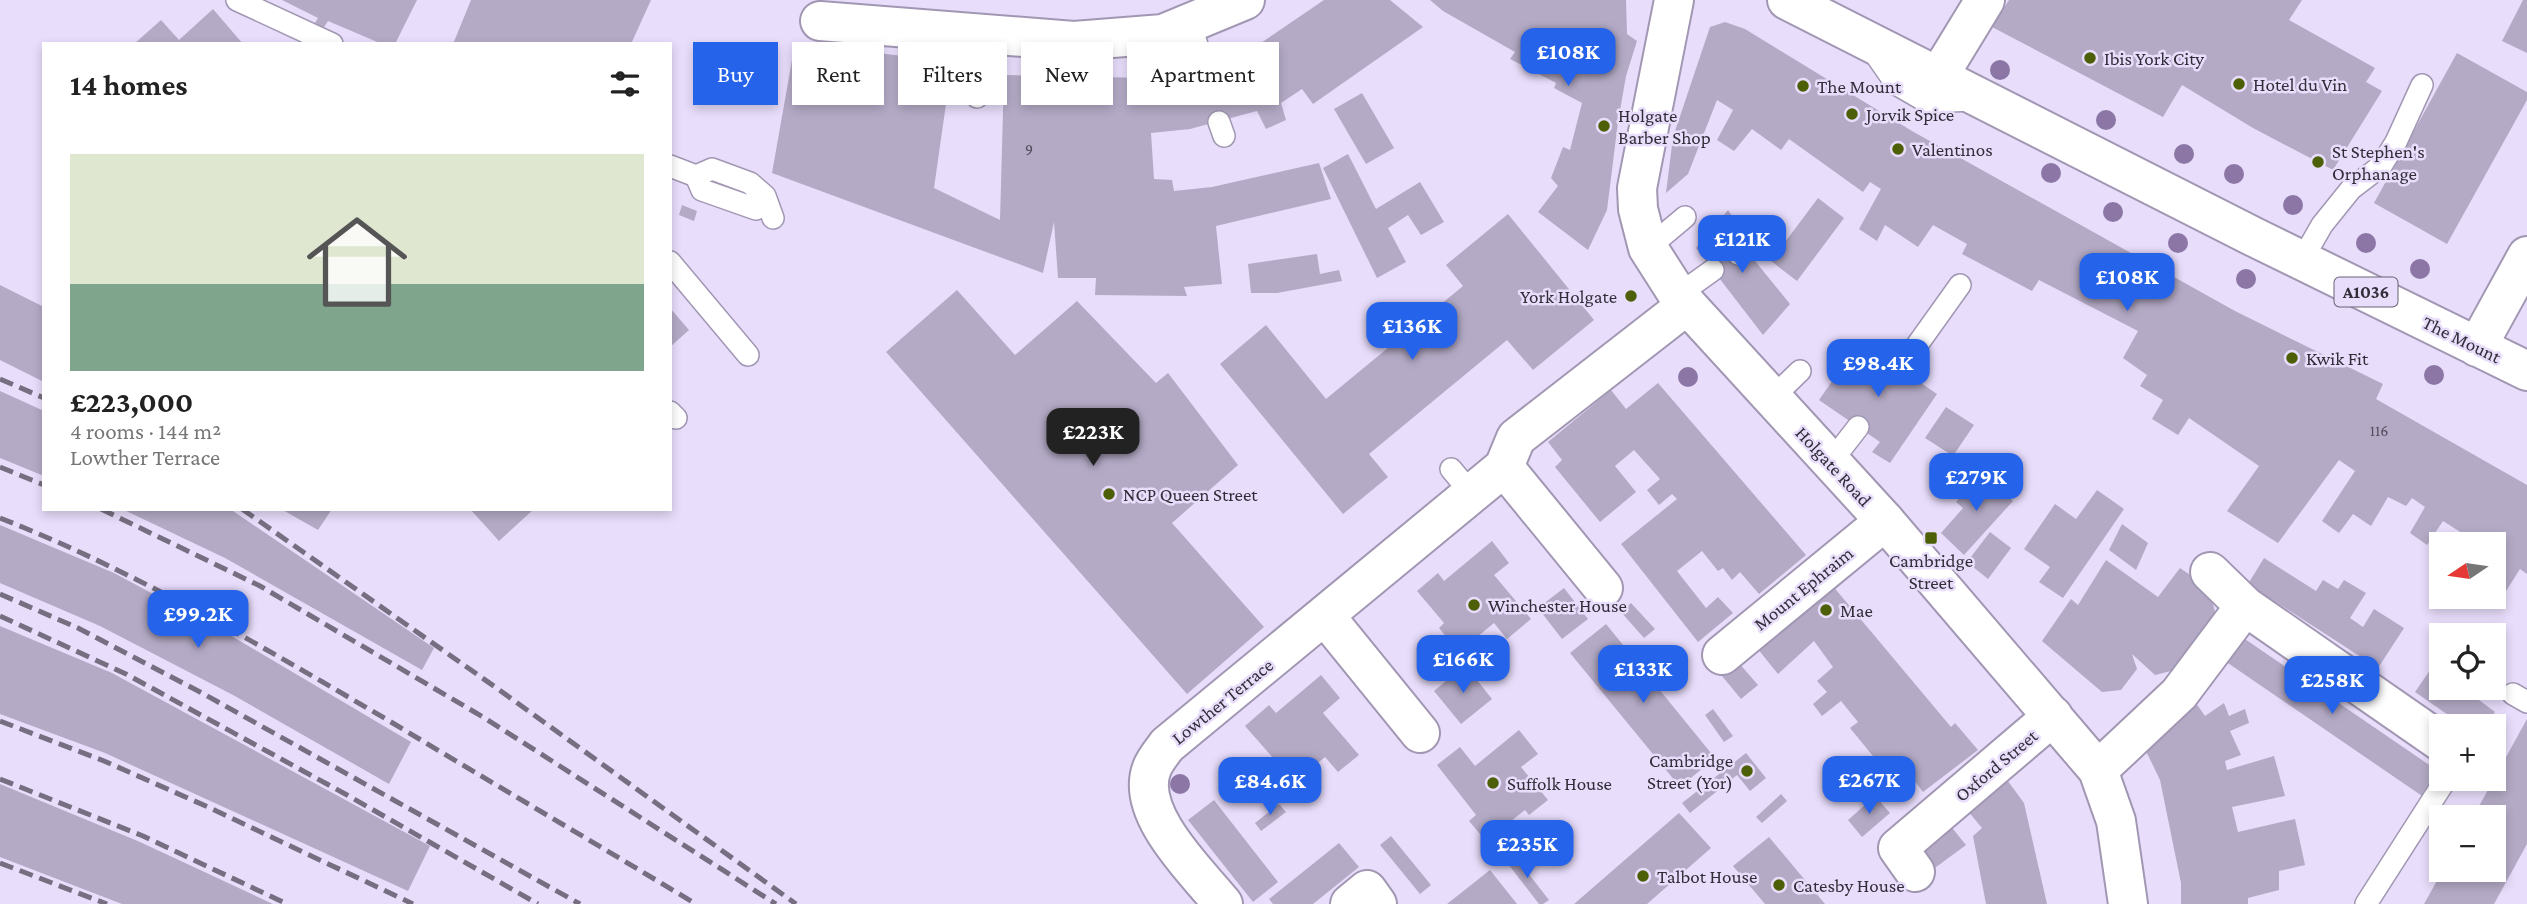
<!DOCTYPE html>
<meta charset="utf-8">
<style>
body{margin:0;font-family:"Crimson Pro",serif;background:#f2f2f2;color:#222;height:100vh;display:flex;flex-direction:column;font-size:26px;white-space:nowrap}
*{box-sizing:border-box;margin:0}
p{font-size:23px;color:#767676}
.icon{flex:none;width:38px;height:38px;fill:none;stroke:currentColor;stroke-width:2;stroke-linecap:round;stroke-linejoin:round}
.map{position:relative;flex:1;overflow:hidden}
.drawer{position:absolute;left:42px;top:42px;width:630px;height:469px;display:flex;flex-direction:column;background:#fff;border-radius:0px;box-shadow:0 4px 10px #0003}
.drawer>*{flex:none}
.banner{position:absolute;left:693px;top:42px;width:665px;height:63px;display:flex;gap:14px}
.needle{width:46px;rotate:257deg}
.buttons{position:absolute;left:2429px;top:532px;display:grid;gap:14px}
.buttons a{display:grid;place-items:center;width:77px;height:77px;border-radius:0px;background:#fff;box-shadow:0 4px 10px #0003;font-size:35px}
.price{position:absolute;translate:-50% -60px;padding:0 16px;border-radius:14px;background:#2563eb;color:#fff;font-size:23px;line-height:46px;filter:drop-shadow(0 2px 4px #0008)}
.price::after{content:'';position:absolute;left:50%;top:42px;width:21px;height:16px;margin-left:-10px;background:inherit;clip-path:polygon(0 0,100% 0,50% 100%)}
.price.on{background:#222;color:#fff}
ul{padding:0;list-style:none}
li{display:grid;align-content:center;gap:14px;height:371px;padding:0 28px}
li+li{border-top:2px solid #e0e0e0}
li span{display:grid;place-items:center;height:217px;border-radius:0px;color:#555}
li>.icon{margin-inline-start:auto}
span .icon{width:126px;height:126px;fill:#fffc;stroke-width:1}
li b{font-size:30px}
h2{display:flex;justify-content:space-between;align-items:center;height:84px;padding:0 28px;font-size:30px}
.pill{padding:0 24px;border-radius:0px;background:#fff;box-shadow:0 4px 10px #0003;font-size:24px;line-height:63px}
.pill.on{background:#2563eb;color:#fff}
.map>svg:first-child{display:block}
</style>
<div class="map">
<svg width="2527" height="904" viewBox="0 0 2527 904">
<rect width="100%" height="100%" fill="#e8ddfb"/>
<path fill="#b4aac6" d="M282,0h135l-22,44h-13l-54,-23 -15,23h-11l16,-26z
M471,0h180l-20,44h-178z
M1324,0h66l33,27 -110,77 -11,-15 -21,14 5,17 -20,9 -9,-18 -67,18 -39,4 3,46 18,1 2,11 38,-4 107,-24 12,36 -115,27 6,58 -38,3 3,9 -92,-1 1,-17h-38l-4,-56 -11,51 -271,-100 23,-130 157,19 -18,126 66,32 4,-145 143,3 77,-14 31,-17z
M1430,0h196l1,34 10,7 -11,35 -8,46 -11,88 -19,40 -50,-38 20,-26 -7,-8 12,-31 7,3 12,-47 -28,-15 2,-5 -46,-24 5,-7 -72,-41z
M2009,0h293l-13,20 86,48 -9,14 16,9 -49,79 -80,-42 -71,-43 -19,32 -171,-90z
M2523,0h4v53l-25,-12z
M213,9l30,35h-109l27,-24 18,20z
M1725,22l20,7 167,102 323,180 148,73 -7,15 151,86v89l-7,-5 -24,38 -17,-10h15v-53h-15l-36,-23 -16,24 -17,-12 15,-26 -13,-9 -6,8 -18,-9 -17,29 -18,-12 -14,19 -17,-12 33,-50 -16,-11 -61,83 -51,-32 32,-45 -70,-48 -11,17 -26,-16 11,-19 -23,-14 7,-11 -24,-17 15,-27 -99,-51 -7,11 -70,-37 5,-10 -34,-19 -15,22 -33,-22 -8,16 -18,-12 22,-40 -11,-7 -7,10 -74,-53 -8,11 -29,-21 -18,22 -17,-11 16,-30 -16,-10 -29,74 -22,19 7,-56 37,-110z
M2457,53l70,39v8l-80,144 -73,-41z
M1362,93l32,55 -28,16 -32,-55z
M1348,154l28,55 44,-27 24,40 -23,13 -13,-20 -20,13 18,34 -29,16 -54,-110z
M1818,198l26,20 -47,63 -26,-20z
M682,205l15,6 -3,10 -15,-6z
M1728,210l15,22 -12,13 11,16 9,-5 39,48 -27,31 -67,-87z
M1508,214l86,106 -61,50 -26,-30 -138,114 19,23 -45,37 -123,-150 46,-39 60,74 137,-113 -17,-21z
M1317,254l3,20 19,-4 3,11 -65,12h-26l-3,-29z
M0,285l44,22v75l-44,-22z
M957,290l58,65 62,-54 79,82 12,-10 70,92 -66,58 92,104 -77,67 -301,-342z
M670,308l19,22 -19,17z
M1860,341l77,53 -47,69 -18,-11 8,-10 -61,-42z
M1658,383l148,172 -47,39 -19,-22 -8,8 -9,-12 -5,3 -16,-20 -25,20 29,37 12,-11 15,16 -35,29 -77,-98 56,-45 -5,-5 -13,11 -12,-15 13,-11 -26,-29 -19,16 21,26 -36,30 -45,-55 7,-7 -14,-18 63,-52 15,19z
M0,391l44,20v65l-44,-18z
M1946,407l28,18 -21,31 -28,-18z
M1982,473l31,28 -49,54 -23,-22 22,-25 -7,-6z
M2097,490l27,19 -61,89 -24,-16 11,-15 -26,-18 31,-45 21,15z
M122,509h108l204,139 -12,22 -197,-112z
M281,509h51l-14,21z
M470,509h64l-35,32z
M2122,524l26,19 -12,27 -27,-20z
M0,525l114,48 114,61 183,108 -22,42 -156,-89 -133,-69 -100,-43z
M1990,532l21,16 -23,31 -21,-17z
M1492,541l17,22 -15,12 37,44 -24,20 -13,-16 -35,29 -20,-24 5,-5 -27,-32 21,-18 6,8z
M2264,558l52,33 7,-11 15,9 6,-9 22,13 -16,25 13,9 11,-18 30,19 -26,40 -130,-84z
M2106,560l52,37 22,-29 29,20 7,28 -37,53 -24,6 -23,-21 5,15 -16,21 -19,2 -60,-51 29,-42 7,6z
M1832,585l119,142 4,-4 23,27 -55,42 -22,-29 -44,37 -12,-13 32,-26 -27,-33 8,-6 -17,-21 -19,15 -9,-12 14,-12 -10,-11 16,-14 -19,-26 -36,33 -21,-26z
M1564,588l24,31 -26,20 -24,-31z
M1631,603l24,26 -11,9 -23,-26z
M1606,624l109,134 -35,29 -110,-134z
M0,626l112,47 318,173 -22,45 -303,-138 -105,-39z
M2239,635l202,138 -16,25 -203,-139z
M2439,657l2,2v29h22l32,24 -10,14h-21l-49,-34z
M1738,662l20,23 -17,14 -19,-23z
M1465,665l27,34 -31,25 -27,-33z
M1321,675l19,23 -17,15 36,42 -21,17 -13,-15 -35,30 -21,-24 5,-4 -29,-33 24,-21 7,8z
M2193,699l12,17 19,-13 5,13 16,-7 4,14 -19,8 11,24 -16,6 2,9 47,-14 11,40 -53,11 6,25 57,-13 10,46 -26,6v19l-31,8v6h-67v-21l-21,-103 -15,-31z
M1713,709l20,27 -9,6 -19,-27z
M2527,719v125l-33,60h-70l19,-34h51v-53h-21z
M1519,730l19,24 -17,13 27,33 -19,15 -4,-5 -39,31 -17,-20 7,-6 -39,-50 23,-18 15,19z
M1746,753l20,25 -16,13 -13,-16 -47,38 -8,-10z
M2002,773l22,30 23,101h-61l-13,-68 9,-8 -20,-24z
M0,784l140,58 133,62h-151l-122,-47z
M1781,794l6,7 -25,22 -6,-6z
M1875,796l15,17 -28,24 -14,-17z
M1214,800l64,82 -25,20 -65,-82z
M1279,804l7,8 -25,19 -6,-8z
M1679,813l32,35 -64,56h-73z
M1949,824l17,21 -34,25 -15,-21z
M1391,836l40,49 -11,9 -40,-49z
M1769,837l56,67h-60l-32,-38z
M1339,843l20,24 -46,37h-40l-4,-5z
M1513,854l36,46 -6,4h-4l-34,-44z
M1490,870l27,34h-70z"/>
<g fill="none" stroke-linecap="round" stroke-linejoin="round">
<defs>
<path id="lane" d="M237,0l95,44
M1190,23l14,44
M1873,51l23,33 31,18 46,-2
M977,97l5,-63
M1219,122l5,14
M670,166l26,10
M696,176l16,-7 38,14 15,13 8,22
M696,176l6,14 54,19
M1648,248l37,-31
M1738,254l23,-17
M2302,260l20,-35 29,-36 30,-23 15,-24 26,-57
M670,262l78,93
M1678,295l35,-25
M1900,369l60,-84
M1772,398l28,-27
M670,412l6,6
M1831,462l27,-35
M1451,469l21,25
M2513,694l14,8
M2366,904l80,-125"/>
<path id="street" d="M820,21l254,20 89,-7 82,-34
M1938,77l47,-77
M1504,467l99,121
M2245,606l196,136
M1325,616l95,117
M1722,655l163,-134
M2098,770l81,-76 66,-88 -35,-34
M1915,872l-17,-24 155,-132
M1223,904c-26,-32 -89,-91 -71,-136 3,-8 10,-16 15,-23l337,-278 12,-29 171,-133
M1350,904l17,-14 10,14"/>
<path id="primary" d="M1674,0l-37,188 1,21 10,39 30,47 207,226 213,249 18,51 12,83
M1787,0l467,237 273,134
M2477,347l50,-91"/>
</defs>
<use href="#lane" stroke="#a297b3" stroke-width="24"/>
<use href="#street" stroke="#a297b3" stroke-width="42"/>
<use href="#primary" stroke="#a297b3" stroke-width="42"/>
<use href="#lane" stroke="#fff" stroke-width="21"/>
<use href="#street" stroke="#fff" stroke-width="38"/>
<use href="#primary" stroke="#fff" stroke-width="38"/>
<path stroke="#766f81" stroke-width="5" stroke-dasharray="14 7" stroke-linecap="butt" d="M0,379l44,19
M0,467l44,18
M101,509l159,77 223,131 293,187
M242,509l256,180 298,215
M0,518c135,53 261,128 386,201 103,62 207,123 310,185
M0,594l78,34 124,65 378,211
M0,616l126,58 221,121 191,109
M0,721l104,40 104,46 205,97
M0,779l143,57 144,68
M0,863l107,41"/>
</g>
<g fill="#8b76a6">
<circle cx="2000" cy="70" r="10"/>
<circle cx="2106" cy="120" r="10"/>
<circle cx="2184" cy="154" r="10"/>
<circle cx="2051" cy="173" r="10"/>
<circle cx="2234" cy="174" r="10"/>
<circle cx="2293" cy="205" r="10"/>
<circle cx="2113" cy="212" r="10"/>
<circle cx="2178" cy="243" r="10"/>
<circle cx="2366" cy="243" r="10"/>
<circle cx="2420" cy="269" r="10"/>
<circle cx="2246" cy="279" r="10"/>
<circle cx="2434" cy="375" r="10"/>
<circle cx="1688" cy="377" r="10"/>
<circle cx="1180" cy="784" r="10"/>
</g>
<g fill="#4d6007" stroke="#e8ddfb" stroke-width="2.5">
<circle cx="2090" cy="58" r="7"/>
<circle cx="2239" cy="84" r="7"/>
<circle cx="1803" cy="86" r="7"/>
<circle cx="1852" cy="114" r="7"/>
<circle cx="1604" cy="126" r="7"/>
<circle cx="1898" cy="149" r="7"/>
<circle cx="2318" cy="162" r="7"/>
<circle cx="1631" cy="296" r="7"/>
<circle cx="2292" cy="358" r="7"/>
<circle cx="1109" cy="494" r="7"/>
<rect x="1924" y="531" width="14" height="14" rx="3.5"/>
<circle cx="1474" cy="605" r="7"/>
<circle cx="1826" cy="610" r="7"/>
<circle cx="1747" cy="771" r="7"/>
<circle cx="1493" cy="783" r="7"/>
<circle cx="1643" cy="876" r="7"/>
<circle cx="1779" cy="885" r="7"/>
</g>
<g text-anchor="middle" stroke-width="5" stroke-linejoin="round" paint-order="stroke">
<g font-size="16" fill="#524d5c">
<text x="1029" y="154">9</text>
<text x="2379" y="436">116</text>
</g>
<rect fill="#e8ddfb" stroke="#696273" stroke-width="2" x="2334.5" y="277.5" width="63" height="29" rx="5"/>
<g font-size="18" font-weight="bold" fill="#322e39">
<text x="2366" y="298">A1036</text>
</g>
<g font-size="19" fill="#322e39" stroke="#e8ddfb" text-anchor="start">
<text x="2104" y="65">Ibis York City</text>
<text x="2253" y="91">Hotel du Vin</text>
<text x="1817" y="93">The Mount</text>
<text x="1866" y="121">Jorvik Spice</text>
<text x="1618" y="122">Holgate<tspan x="1618" dy="22">Barber Shop</tspan></text>
<text x="1912" y="156">Valentinos</text>
<text x="2332" y="158">St Stephen's<tspan x="2332" dy="22">Orphanage</tspan></text>
<text x="1617" y="303" text-anchor="end">York Holgate</text>
<text x="2306" y="365">Kwik Fit</text>
<text x="1123" y="501">NCP Queen Street</text>
<text x="1931" y="567" text-anchor="middle">Cambridge<tspan x="1931" dy="22">Street</tspan></text>
<text x="1488" y="612">Winchester House</text>
<text x="1840" y="617">Mae</text>
<text x="1733" y="767" text-anchor="end">Cambridge<tspan x="1733" dy="22">Street (Yor)</tspan></text>
<text x="1507" y="790">Suffolk House</text>
<text x="1657" y="883">Talbot House</text>
<text x="1793" y="892">Catesby House</text>
</g>
<g font-size="19" fill="#322e39" stroke="#e8ddfb">
<text transform="translate(2462 339) rotate(26)" y="7">The Mount</text>
<text transform="translate(1834 466) rotate(47)" y="7">Holgate Road</text>
<text transform="translate(1803 588) rotate(-39)" y="7">Mount Ephraim</text>
<text transform="translate(1222 701) rotate(-39)" y="7">Lowther Terrace</text>
<text transform="translate(1996 765) rotate(-40)" y="7">Oxford Street</text>
</g>
</g>
</svg>
<div class="buttons">
<a><svg class="needle" viewBox="-14 -14 28 28"><path d="M0-13l5 13h-10z" fill="#e53935"/><path d="M0 13l5-13h-10z" fill="#767676"/></svg></a>
<a><svg class="icon" aria-label="locate" viewBox="0 0 24 24"><circle cx="12" cy="12" r="6"/><path d="M12 2v4M12 18v4M2 12h4M18 12h4"/></svg></a>
<a>+</a>
<a>−</a>
</div>
<b class="price" style="left:1568px;top:88px">£108K</b>
<b class="price" style="left:1742px;top:275px">£121K</b>
<b class="price" style="left:2127px;top:313px">£108K</b>
<b class="price" style="left:1412px;top:362px">£136K</b>
<b class="price" style="left:1878px;top:399px">£98.4K</b>
<b class="price on" style="left:1093px;top:468px">£223K</b>
<b class="price" style="left:1976px;top:513px">£279K</b>
<b class="price" style="left:198px;top:650px">£99.2K</b>
<b class="price" style="left:1463px;top:695px">£166K</b>
<b class="price" style="left:1643px;top:705px">£133K</b>
<b class="price" style="left:2332px;top:716px">£258K</b>
<b class="price" style="left:1869px;top:816px">£267K</b>
<b class="price" style="left:1270px;top:817px">£84.6K</b>
<b class="price" style="left:1527px;top:880px">£235K</b>
<div class="banner">
<a class="pill on">Buy</a>
<a class="pill">Rent</a>
<a class="pill">Filters</a>
<a class="pill">New</a>
<a class="pill">Apartment</a>
</div>
<section class="drawer">
<h2>14 homes<svg class="icon" aria-label="filters" viewBox="0 0 24 24"><path d="M4 7h16M4 17h16"/><circle cx="9" cy="7" r="2"/><circle cx="15" cy="17" r="2"/></svg></h2>
<ul>
<li><span style="background:linear-gradient(#dfe7d0 60%,#7fa58c 0)"><svg class="icon" aria-label="home" viewBox="0 0 24 24"><path d="M3 11l9-7 9 7M6 9v11h12V9"/></svg></span><div><b>£223,000</b><p>4 rooms · 144 m²</p><p>Lowther Terrace</p></div></li>
</ul>
</section>
</div>
